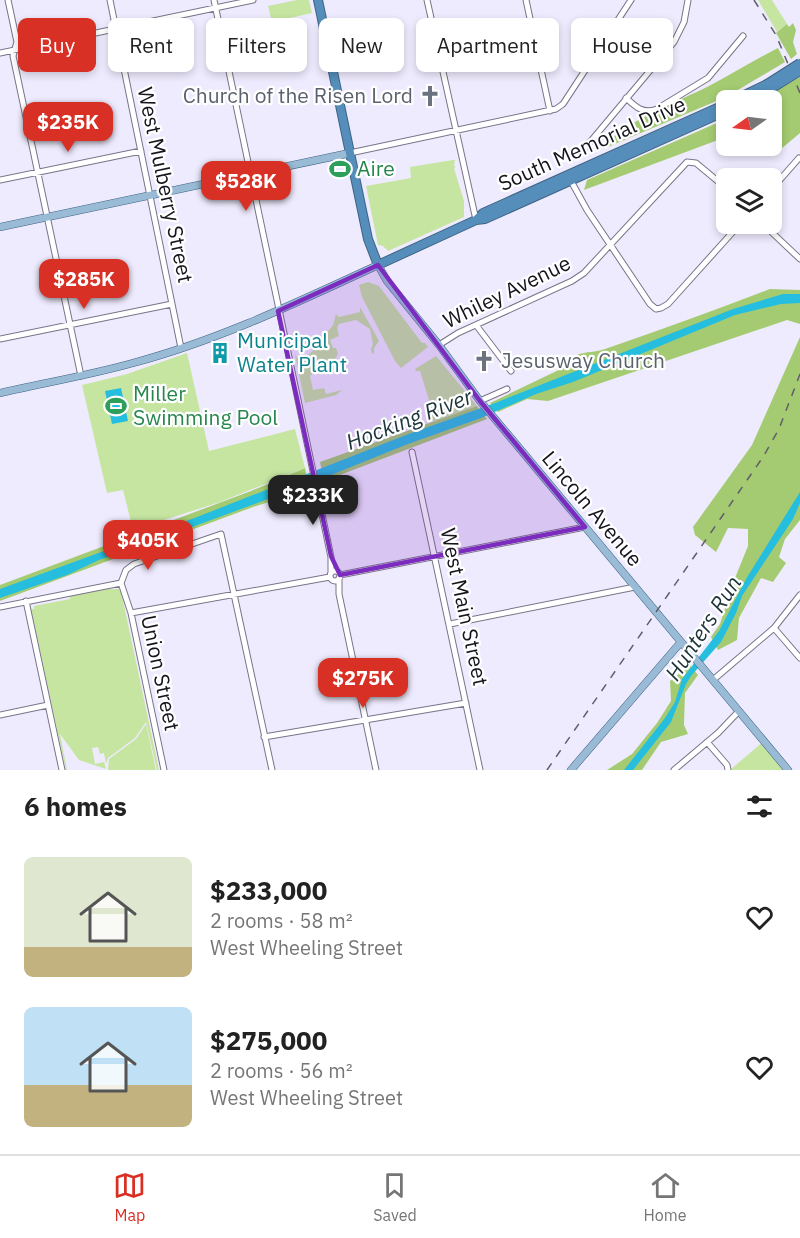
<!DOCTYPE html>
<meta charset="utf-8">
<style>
body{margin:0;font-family:"IBM Plex Sans",sans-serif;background:#f2f2f2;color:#222;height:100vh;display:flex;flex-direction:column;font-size:22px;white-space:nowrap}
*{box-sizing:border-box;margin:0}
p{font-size:20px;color:#767676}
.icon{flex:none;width:33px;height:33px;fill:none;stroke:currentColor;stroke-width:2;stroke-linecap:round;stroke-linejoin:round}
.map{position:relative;height:770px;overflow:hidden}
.details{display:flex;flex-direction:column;background:#fff;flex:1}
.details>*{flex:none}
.hud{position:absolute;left:18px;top:18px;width:765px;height:54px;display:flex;gap:12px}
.needle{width:39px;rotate:256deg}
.buttons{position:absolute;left:716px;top:90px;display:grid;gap:12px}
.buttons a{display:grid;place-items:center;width:66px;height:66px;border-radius:9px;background:#fff;box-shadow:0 3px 9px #0003;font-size:30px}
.price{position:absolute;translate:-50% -51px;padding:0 14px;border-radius:12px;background:#d93025;color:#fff;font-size:20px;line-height:39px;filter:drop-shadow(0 2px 3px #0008)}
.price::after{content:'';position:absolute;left:50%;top:36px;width:18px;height:14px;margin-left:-9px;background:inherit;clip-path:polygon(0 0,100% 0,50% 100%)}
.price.on{background:#222;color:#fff}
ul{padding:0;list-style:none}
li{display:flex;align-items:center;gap:18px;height:150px;padding:0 24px}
li span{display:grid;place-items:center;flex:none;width:168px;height:120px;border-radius:9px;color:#555}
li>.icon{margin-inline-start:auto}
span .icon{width:72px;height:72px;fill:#fffc;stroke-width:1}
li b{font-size:26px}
h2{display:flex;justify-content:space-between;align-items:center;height:72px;padding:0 24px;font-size:26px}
.chip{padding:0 21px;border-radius:9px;background:#fff;box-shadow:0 3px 9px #0003;font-size:21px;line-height:54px}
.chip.on{background:#d93025;color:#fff}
.tab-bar{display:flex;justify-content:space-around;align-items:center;height:84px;border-top:2px solid #e0e0e0;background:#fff;font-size:16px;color:#767676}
.tab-bar a{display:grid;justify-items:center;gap:3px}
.tab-bar .on{color:#d93025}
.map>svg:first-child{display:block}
</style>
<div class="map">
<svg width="800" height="770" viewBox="0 0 800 770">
<rect width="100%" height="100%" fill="#efebfe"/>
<path fill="#c6e5a1" d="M297,0h12l3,13 -40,9 -4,-16z
M758,0h14l15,24 -10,8z
M453,160h2l-1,6 2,1 -2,1 10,33v16l-76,34 -5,-5 -5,-1 -12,-59 45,-8 -1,-11z
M368,282l11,4 43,57h3l3,4 -27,21 -6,-7 -33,-64 -3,-12z
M360,307l19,34 -5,7v5l-2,1 -1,-5 2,-5 -3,-15 -14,-9 -17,4 -2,4 2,8 -9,4 3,8h3l2,6 -4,6 -7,2 -4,-3 -5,1 -2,11 -6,5 3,14 11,-2 2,6 16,-4 -6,5 -31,8 -10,-49 2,4 9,-1 21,-19 -2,-3 8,-10 3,-11 3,3 21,-5z
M187,353l22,98 86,-22 10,39 -85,34 -87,28 -10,-40 -16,3 -25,-108 45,-11z
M436,356l41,50 -43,15 -6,-2 -1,-4 6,-2 -13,-42h-4l-1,-2z
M108,589h11l2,2 38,179h-2l-11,-48 -11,16 -27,20 -2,6 -2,-11 -4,1 -2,-7 -6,1 3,16 9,-2 2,7 -27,-9 -19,-26 7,36h-1l-35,-161h3v-3l36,-7v-3z
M146,724l10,46h-48l1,-11 27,-20z
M764,741l24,29h-58z"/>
<path fill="#a4cb71" d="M793,23l3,7 -3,12 4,12 -6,5 -15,-26 11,-9 2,3z
M778,48l7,14 -59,35 -123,52c14,-25 79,-49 106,-63 23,-12 45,-26 69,-38z
M800,77v56l-19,16 -10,-11v-38h-12z
M726,119v18l-142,53 3,-10z
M770,289l30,1v34l-13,-4 -239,81 -21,-2 -29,13 -8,-9 75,-36c12,-19 22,-12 40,-18 56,-19 110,-39 165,-60z
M800,337v183l-15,19 -6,18 7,6 -13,19 -12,-4 -22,40 -2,22 -19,10 -7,-13 9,-13 15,-46 13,-32v-17l-20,-1 -12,24 -21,-17 -2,-8 59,-82z
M477,406l10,13 -163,62 -4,-19z
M305,468l4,21 -56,18 -253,94v-16l251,-94z
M690,665l8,10 -13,18 -1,32 4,9 -27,8 -19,28h-35l25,-16 25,-31 14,-22 -1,-20z"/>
<path fill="#25bede" d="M783,294h17v9l-19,1 -46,11 -162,67 -37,12 -55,24 -73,26 -102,41 -141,52 -66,23 -32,15 -67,23v-9l197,-72 209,-82 89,-32 238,-94z
M121,388l7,33 -16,3 -7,-33z
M800,492v11l-7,16 -51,77 -6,17 -15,29 -30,34 -5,8 -15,38 -38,48h-9l41,-52 10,-16 7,-23 37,-48 27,-52z"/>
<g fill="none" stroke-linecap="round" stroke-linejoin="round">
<defs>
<path id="minor" d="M8,0l9,42 -4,14 68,320
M110,0l71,348
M214,0l117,557v16
M427,0l49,220
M526,0l24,111
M0,53l253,-53
M626,98c11,10 17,16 31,11l51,-31 35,-42
M350,153l206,-44 7,-5 68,-104
M572,155l13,-7 89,-106 10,-20 4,-22
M0,180l141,-29
M571,181l16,29 63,94 6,5 5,-1 7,-4 72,-80
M771,190l28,-32
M763,224l37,35
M476,325l35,46
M0,339l172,-35
M439,345l19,-12 114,-52 12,-8 103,-111 9,1 30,25
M480,401l27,-12
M412,452l68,318
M330 576a5 5 0 1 1 10 0a5 5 0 1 1-10 0Z
M340,575l245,-48
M339,578v16l37,176
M121,583l5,-13 8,-6 87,-30 51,236
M121,583l10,30 33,157
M26,601l36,169
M0,607l121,-24
M131,613l199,-36
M450,624l185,-37
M774,628l26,30
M713,680l61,-52 26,-33
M0,715l48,-10
M264,737l202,-34
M707,742l20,23 1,5
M674,770l44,-37 21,-22"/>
<path id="major" d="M0,227l350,-74
M0,393c44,-10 90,-18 133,-30 86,-23 165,-61 245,-98l9,16 52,64 41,56 308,369
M571,770l110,-128"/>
<path id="highway" d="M318,0l50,239 10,26 98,-45 9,-1 241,-108
M734,100l33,-16
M749,100l20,-10
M476,220l7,-7 243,-109"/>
</defs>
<use href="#minor" stroke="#797488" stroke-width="7"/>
<use href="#major" stroke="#3f6383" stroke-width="8"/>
<use href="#highway" stroke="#3f6383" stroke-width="10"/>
<use href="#minor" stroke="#fff" stroke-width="5"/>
<use href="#major" stroke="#99bbd6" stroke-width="7"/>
<use href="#highway" stroke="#558ebb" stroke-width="8"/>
<path stroke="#605e69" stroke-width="1.5" stroke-dasharray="8 8" stroke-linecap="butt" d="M754,0l22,35 24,58
M547,770l216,-313 16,-28 21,-55"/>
<defs>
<path id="highway-bridge" d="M767,84l33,-21
M769,90l31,-19"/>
</defs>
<use href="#highway-bridge" stroke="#3f6383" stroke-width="10" stroke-linecap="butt"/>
<use href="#highway-bridge" stroke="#558ebb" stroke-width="8"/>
</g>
<path fill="#7b2cbf" fill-opacity="0.2" stroke="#7b2cbf" stroke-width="4.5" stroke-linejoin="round" d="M378,265l102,136 105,126 -245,48 -9,-19 -53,-245z"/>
<defs>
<symbol id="church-bare" viewBox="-9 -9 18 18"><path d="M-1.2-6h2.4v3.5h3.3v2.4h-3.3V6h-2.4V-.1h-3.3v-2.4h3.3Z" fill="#6b7280" stroke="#fff" stroke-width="2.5" paint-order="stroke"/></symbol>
<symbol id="stadium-bare" viewBox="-9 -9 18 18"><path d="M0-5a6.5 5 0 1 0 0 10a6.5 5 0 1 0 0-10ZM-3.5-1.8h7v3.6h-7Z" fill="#2e9e5b" stroke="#fff" stroke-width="2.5" paint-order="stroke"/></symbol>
<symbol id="building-bare" viewBox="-9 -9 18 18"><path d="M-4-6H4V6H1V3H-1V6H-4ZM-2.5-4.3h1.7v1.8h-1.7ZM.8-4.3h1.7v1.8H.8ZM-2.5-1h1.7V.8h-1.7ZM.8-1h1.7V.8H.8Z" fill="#0f9aa8" stroke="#fff" stroke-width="2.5" paint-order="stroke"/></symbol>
</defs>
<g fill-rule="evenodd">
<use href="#church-bare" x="415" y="81" width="30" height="30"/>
<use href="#stadium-bare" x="325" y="154" width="30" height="30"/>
<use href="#building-bare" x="205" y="338" width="30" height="30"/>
<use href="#church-bare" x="469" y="346" width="30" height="30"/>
<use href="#stadium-bare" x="101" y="391" width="30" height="30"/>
</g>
<g text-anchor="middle" stroke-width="4.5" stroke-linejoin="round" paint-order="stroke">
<g font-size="21" fill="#5b616d" stroke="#fff" text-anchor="end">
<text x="413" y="103">Church of the Risen Lord</text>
<text x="501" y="368" text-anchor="start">Jesusway Church</text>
</g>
<g font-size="21" fill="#16141c" stroke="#fff">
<text transform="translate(592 144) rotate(-24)" y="7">South Memorial Drive</text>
<text transform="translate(165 185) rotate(78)" y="7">West Mulberry Street</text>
<text transform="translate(507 292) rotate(-26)" y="7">Whiley Avenue</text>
<text transform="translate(592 509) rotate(50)" y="7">Lincoln Avenue</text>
<text transform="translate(464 607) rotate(78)" y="7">West Main Street</text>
<text transform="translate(160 673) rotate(78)" y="7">Union Street</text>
</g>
<g font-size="21" fill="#27864d" stroke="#fff" text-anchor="start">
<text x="357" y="176">Aire</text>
<text x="133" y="401">Miller<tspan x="133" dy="24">Swimming Pool</tspan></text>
</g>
<g font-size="21" fill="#0d838f" stroke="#fff" text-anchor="start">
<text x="237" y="348">Municipal<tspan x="237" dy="24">Water Plant</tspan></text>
</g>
<g font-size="22" font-style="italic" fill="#1d343a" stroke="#fff">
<text transform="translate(409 419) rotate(-21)" y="8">Hocking River</text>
<text transform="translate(703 628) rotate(-57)" y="8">Hunters Run</text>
</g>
</g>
</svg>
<div class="buttons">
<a><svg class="needle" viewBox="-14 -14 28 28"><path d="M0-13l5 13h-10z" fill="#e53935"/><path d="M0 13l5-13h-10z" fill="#767676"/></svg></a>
<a><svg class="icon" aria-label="layers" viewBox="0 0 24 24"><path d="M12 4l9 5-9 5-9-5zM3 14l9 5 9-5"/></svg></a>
</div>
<b class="price" style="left:68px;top:153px">$235K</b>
<b class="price" style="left:246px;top:212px">$528K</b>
<b class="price" style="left:84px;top:310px">$285K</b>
<b class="price on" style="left:313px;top:526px">$233K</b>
<b class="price" style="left:148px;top:571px">$405K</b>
<b class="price" style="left:363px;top:709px">$275K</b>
<div class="hud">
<a class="chip on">Buy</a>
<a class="chip">Rent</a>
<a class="chip">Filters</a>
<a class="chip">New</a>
<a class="chip">Apartment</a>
<a class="chip">House</a>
</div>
</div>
<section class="details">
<h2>6 homes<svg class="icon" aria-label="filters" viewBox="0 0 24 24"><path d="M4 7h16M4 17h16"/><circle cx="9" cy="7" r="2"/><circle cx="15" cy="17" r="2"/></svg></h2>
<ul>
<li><span style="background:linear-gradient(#dfe7d0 75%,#c2b280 0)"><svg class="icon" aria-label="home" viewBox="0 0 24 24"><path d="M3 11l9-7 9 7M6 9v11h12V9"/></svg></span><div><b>$233,000</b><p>2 rooms · 58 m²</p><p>West Wheeling Street</p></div><svg class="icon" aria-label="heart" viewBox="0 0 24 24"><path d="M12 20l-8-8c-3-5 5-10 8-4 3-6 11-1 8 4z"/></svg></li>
<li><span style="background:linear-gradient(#bfe0f5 65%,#c2b280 0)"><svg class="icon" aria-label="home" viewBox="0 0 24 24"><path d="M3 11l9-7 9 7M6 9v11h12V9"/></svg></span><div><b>$275,000</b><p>2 rooms · 56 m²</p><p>West Wheeling Street</p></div><svg class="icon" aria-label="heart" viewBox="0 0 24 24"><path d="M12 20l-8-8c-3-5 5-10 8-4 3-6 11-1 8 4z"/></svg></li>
</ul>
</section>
<nav class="tab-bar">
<a class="on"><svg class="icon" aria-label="map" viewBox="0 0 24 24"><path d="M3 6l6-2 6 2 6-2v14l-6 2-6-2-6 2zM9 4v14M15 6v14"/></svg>Map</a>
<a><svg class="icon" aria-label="saved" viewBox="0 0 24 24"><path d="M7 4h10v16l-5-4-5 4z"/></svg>Saved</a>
<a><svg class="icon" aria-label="home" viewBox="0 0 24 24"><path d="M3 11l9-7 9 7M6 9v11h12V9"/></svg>Home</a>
</nav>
